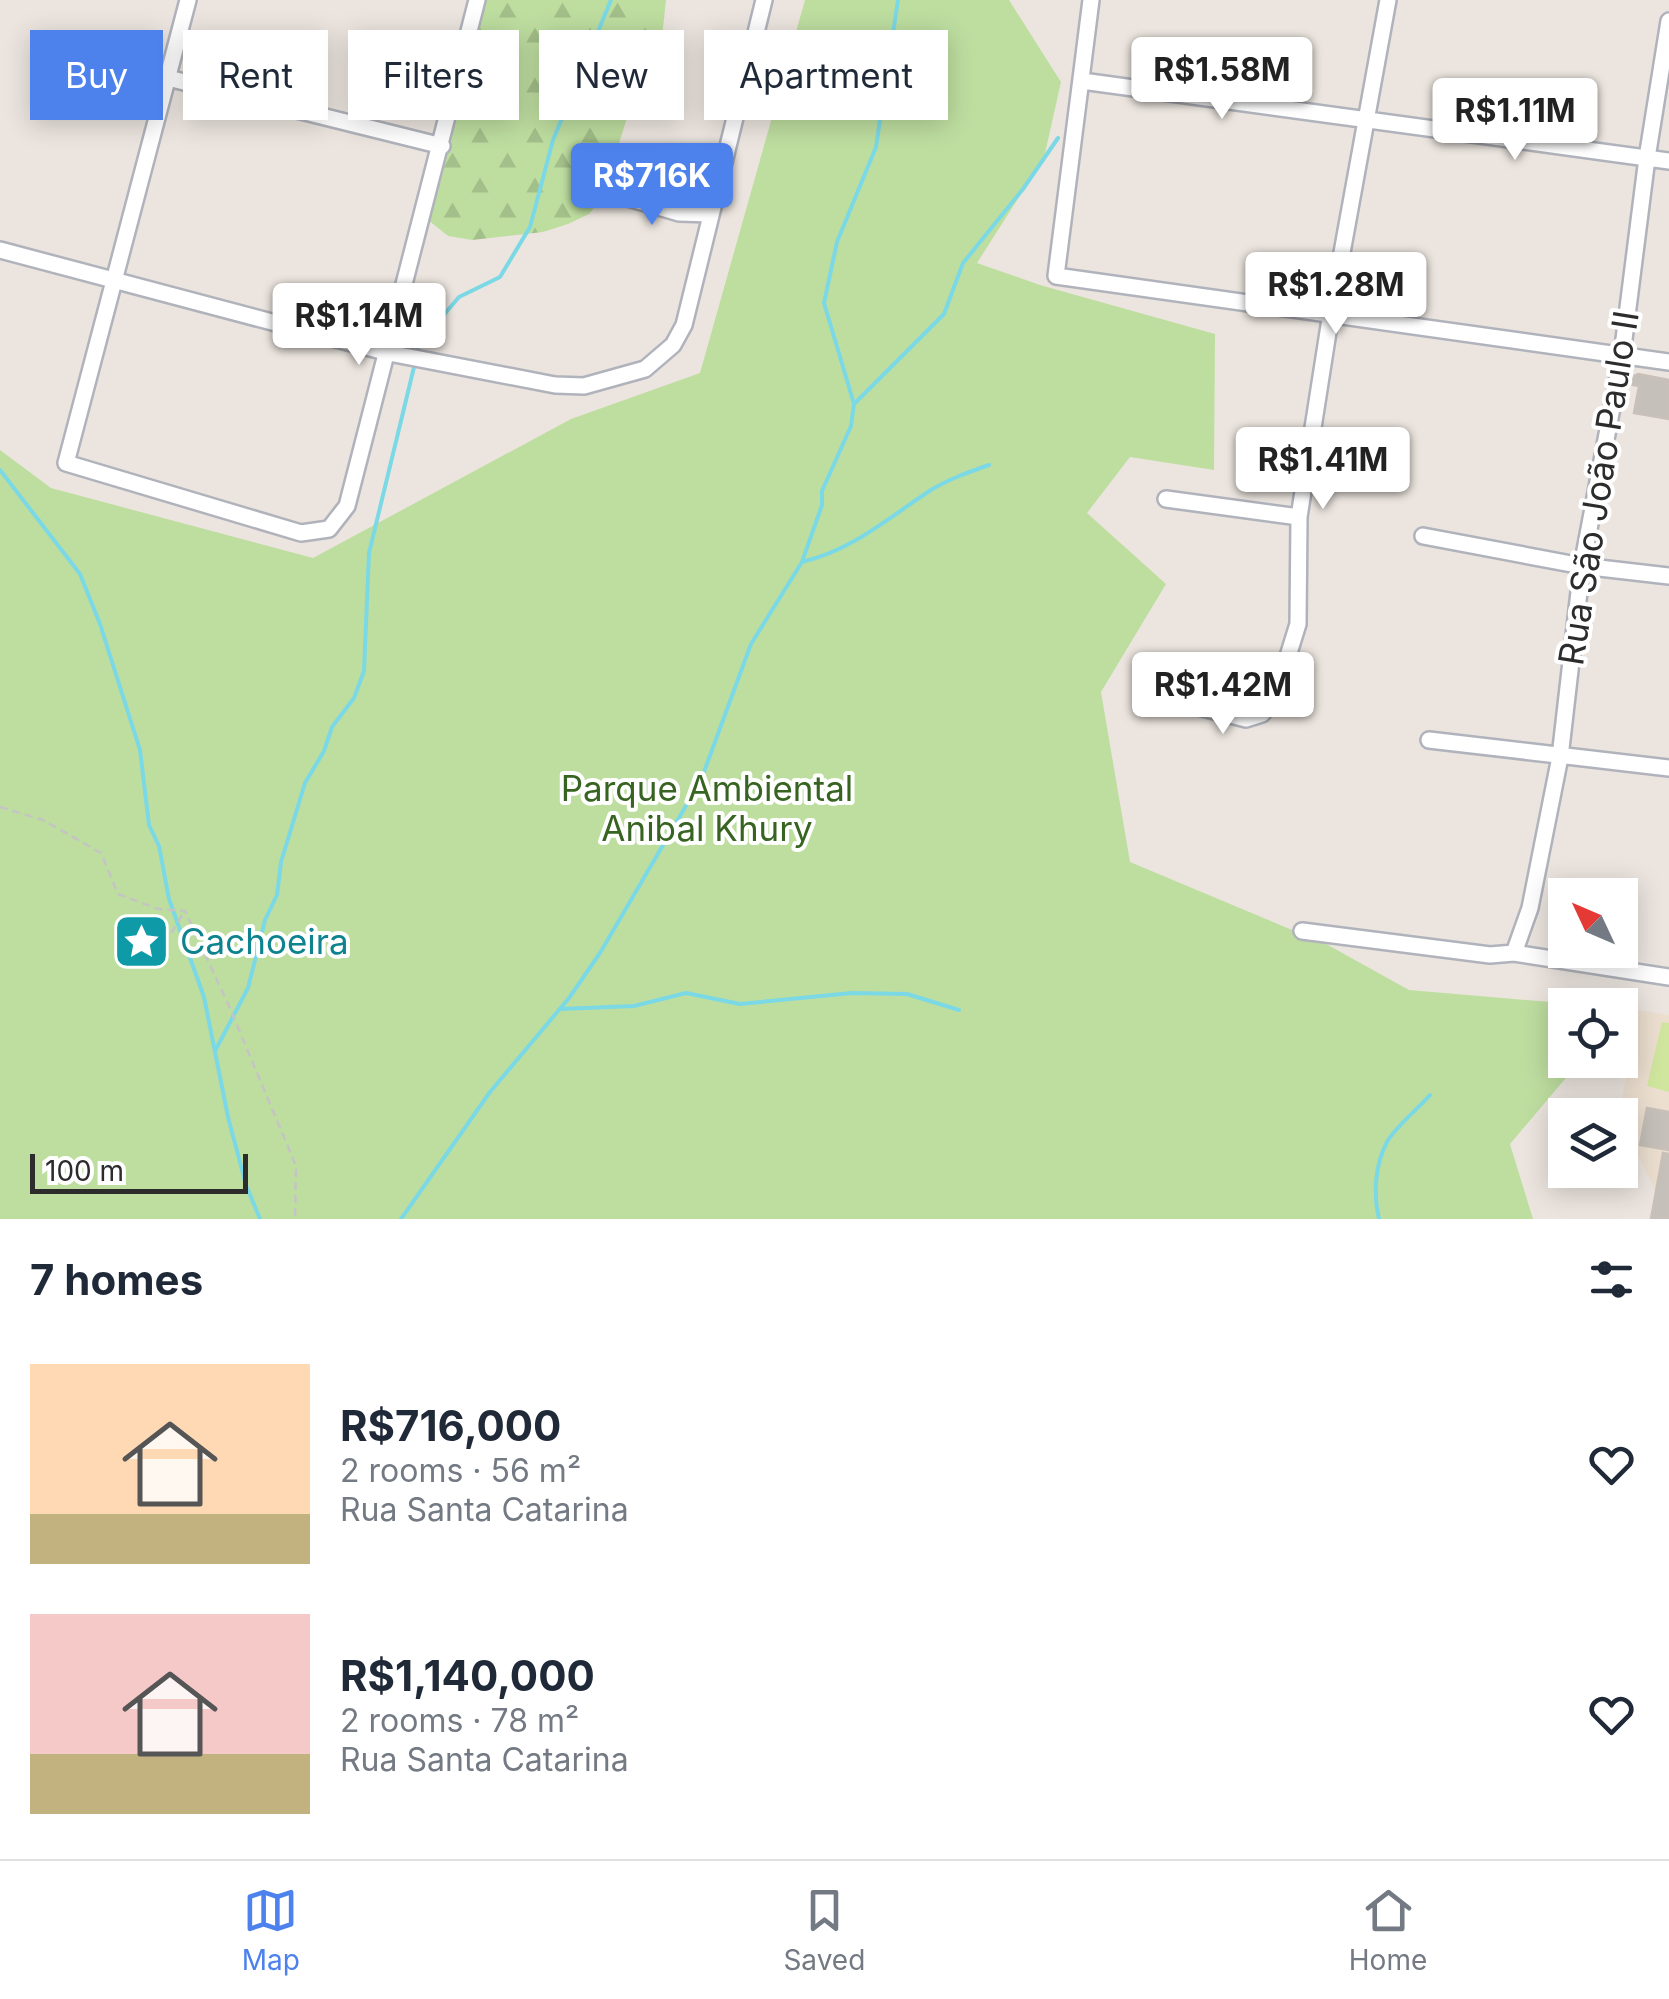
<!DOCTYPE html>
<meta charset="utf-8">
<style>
body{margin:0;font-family:Inter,sans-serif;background:#f2f2f3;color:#1f2937;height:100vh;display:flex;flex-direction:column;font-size:38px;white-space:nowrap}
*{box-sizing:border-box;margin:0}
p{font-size:32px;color:#747a83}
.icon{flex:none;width:55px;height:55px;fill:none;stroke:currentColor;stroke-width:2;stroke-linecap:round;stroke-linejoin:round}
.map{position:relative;height:1219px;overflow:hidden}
.drawer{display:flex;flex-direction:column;background:#fff;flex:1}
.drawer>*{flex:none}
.hud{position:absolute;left:30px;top:30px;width:1000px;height:90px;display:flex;gap:20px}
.needle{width:65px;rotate:314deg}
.fabs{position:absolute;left:1548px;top:878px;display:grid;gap:20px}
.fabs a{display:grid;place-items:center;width:90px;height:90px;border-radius:0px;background:#fff;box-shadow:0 5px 25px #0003;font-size:50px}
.scale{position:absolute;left:30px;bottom:25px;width:218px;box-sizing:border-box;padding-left:10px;border:5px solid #2c2c2c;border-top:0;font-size:28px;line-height:35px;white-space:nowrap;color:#2c2c2c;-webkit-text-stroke:8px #fff;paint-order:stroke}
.price{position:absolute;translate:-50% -85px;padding:0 22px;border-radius:10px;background:#fff;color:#222;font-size:32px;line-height:65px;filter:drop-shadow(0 2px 5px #0008)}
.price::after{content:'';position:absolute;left:50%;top:60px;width:30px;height:22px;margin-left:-15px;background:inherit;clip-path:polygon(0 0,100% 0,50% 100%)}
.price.current{background:#4d81ec;color:#fff}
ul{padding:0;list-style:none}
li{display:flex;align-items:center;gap:30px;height:250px;padding:0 30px}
li span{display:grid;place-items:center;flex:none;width:280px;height:200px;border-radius:0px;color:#555}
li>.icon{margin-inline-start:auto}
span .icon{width:120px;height:120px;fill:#fffc;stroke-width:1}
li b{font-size:42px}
h2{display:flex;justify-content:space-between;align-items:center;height:120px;padding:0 30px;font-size:42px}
.pill{padding:0 35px;border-radius:0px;background:#fff;box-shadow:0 5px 25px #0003;font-size:35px;line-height:90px}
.pill.current{background:#4d81ec;color:#fff}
.dock{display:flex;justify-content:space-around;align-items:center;height:140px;border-top:2px solid #e0e1e3;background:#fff;font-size:28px;color:#747a83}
.dock a{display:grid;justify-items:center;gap:5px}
.dock .current{color:#4d81ec}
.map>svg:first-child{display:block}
</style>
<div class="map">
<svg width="1669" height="1219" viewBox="0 0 1669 1219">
<defs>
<pattern id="forest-firs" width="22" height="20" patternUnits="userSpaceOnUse" patternTransform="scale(2.5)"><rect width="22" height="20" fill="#bedea0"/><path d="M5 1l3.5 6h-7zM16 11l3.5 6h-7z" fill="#a3bf8a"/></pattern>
</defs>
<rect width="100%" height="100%" fill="#ece5df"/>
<path fill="#ecdfd0" d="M1638,1010l31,5v204l-50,-104z"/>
<path fill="url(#forest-firs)" d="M479,0h187l-5,47 -31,61 -28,90 -13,16 -21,10 -25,8 -71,8 -24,-4 -20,-16z"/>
<path fill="#bedea0" d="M805,0h204l52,82 -17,76 -67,105 63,22 175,49 -1,136 -84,-13 -43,56 79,71 -65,108 29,170 198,83 81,45 176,15h-20v55h16l-71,84 23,75h-1533v-769l51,38 262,70 258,-139 129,-46z"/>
<path fill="#d0e59d" d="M1662,1022l7,1v69l-22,-6z"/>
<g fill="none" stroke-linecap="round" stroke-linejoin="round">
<path stroke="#7bd8e5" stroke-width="4" d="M417,354l2,-10 40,-47 41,-20 30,-50 23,-87 58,-140
M854,404l90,-90 19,-51 60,-74 35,-51
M0,470l80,104 20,50 40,126 9,75 10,21 10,53 35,98 24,120 18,68 14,34
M802,562c51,-12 86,-44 129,-72 18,-11 38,-18 58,-25
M560,1009l74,-3 52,-13 54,11 112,-11 55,1 52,16
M215,1051l33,-63 17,-68 12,-25 4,-33 24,-79 19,-32 8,-24 22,-29 10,-27 5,-118 46,-190
M401,1219l89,-127 79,-94 31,-45 101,-173 50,-136 51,-82 20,-57v-14l29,-65 3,-22 -30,-101 13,-61 39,-95 22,-147
M1379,1219c-6,-24 -4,-55 8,-77 8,-15 32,-34 43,-47"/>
</g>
<path fill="#c5c0ba" stroke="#c8c0b9" stroke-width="2.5" d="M1638,374l31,6v39l-35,-6 5,-27 -11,-2 1,-6z
M1647,1108l22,4v38l-29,-5z
M1663,1153l6,1v65h-18z"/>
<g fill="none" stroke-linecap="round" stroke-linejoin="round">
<defs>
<path id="minor" d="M188,0l-122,463 235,70 28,-4 18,-23 130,-506
M1091,0l-35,276 613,86
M168,78l274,68
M1082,81l587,80
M600,190l79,23 32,1
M0,250l389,103 166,32 29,1 61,-17 28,-24 11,-20 80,-325
M1166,499l133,18
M1423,536l159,30 87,10
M1151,695l95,24 16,-5 13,-16 23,-74 1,-107 32,-204 57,-313
M1429,740l240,28
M1302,931l188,24 24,-2 155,24
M1514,953l16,-45 30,-151 22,-191 40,-211 25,-197 22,-137"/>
</defs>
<use href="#minor" stroke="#b0b3bb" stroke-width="20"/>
<path stroke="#c4c4c4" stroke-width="2.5" stroke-dasharray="8 5" stroke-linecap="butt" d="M0,807l43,13 58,33 17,41 40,15 27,2 44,95 67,160 -1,53
M145,927l27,5 12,-20"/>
<use href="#minor" stroke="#fff" stroke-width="15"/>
</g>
<defs>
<symbol id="sight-square" viewBox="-11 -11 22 22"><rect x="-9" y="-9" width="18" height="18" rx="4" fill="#0f9aa8" stroke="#fff"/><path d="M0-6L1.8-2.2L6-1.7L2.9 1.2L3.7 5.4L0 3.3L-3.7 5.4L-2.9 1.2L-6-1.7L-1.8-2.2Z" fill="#fff"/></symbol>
</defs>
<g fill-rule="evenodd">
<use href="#sight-square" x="110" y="910" width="63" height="63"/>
</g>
<g text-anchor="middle" stroke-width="8" stroke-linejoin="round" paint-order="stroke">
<g font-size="35" fill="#2c2c2c" stroke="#fff">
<text transform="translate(1599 488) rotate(-81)" y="12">Rua São João Paulo II</text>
</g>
<g font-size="35" fill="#386421" stroke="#fff">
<text x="707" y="801">Parque Ambiental<tspan x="707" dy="40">Anibal Khury</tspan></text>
</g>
<g font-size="35" fill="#0d838f" stroke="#fff" text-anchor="start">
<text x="180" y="954">Cachoeira</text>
</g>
</g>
</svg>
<div class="fabs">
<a><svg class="needle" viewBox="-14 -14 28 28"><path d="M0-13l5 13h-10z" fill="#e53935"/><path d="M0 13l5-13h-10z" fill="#747a83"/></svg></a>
<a><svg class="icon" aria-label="locate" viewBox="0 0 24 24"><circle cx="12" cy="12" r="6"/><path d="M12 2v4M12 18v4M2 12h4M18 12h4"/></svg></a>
<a><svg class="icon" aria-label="layers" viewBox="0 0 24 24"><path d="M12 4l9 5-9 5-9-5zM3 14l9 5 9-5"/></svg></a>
</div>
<div class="scale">100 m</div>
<b class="price" style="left:1222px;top:122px">R$1.58M</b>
<b class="price" style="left:1515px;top:163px">R$1.11M</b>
<b class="price current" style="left:652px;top:228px">R$716K</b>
<b class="price" style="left:1336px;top:337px">R$1.28M</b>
<b class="price" style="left:359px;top:368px">R$1.14M</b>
<b class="price" style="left:1323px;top:512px">R$1.41M</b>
<b class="price" style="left:1223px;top:737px">R$1.42M</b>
<div class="hud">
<a class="pill current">Buy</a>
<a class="pill">Rent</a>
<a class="pill">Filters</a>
<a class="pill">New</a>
<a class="pill">Apartment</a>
</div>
</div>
<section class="drawer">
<h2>7 homes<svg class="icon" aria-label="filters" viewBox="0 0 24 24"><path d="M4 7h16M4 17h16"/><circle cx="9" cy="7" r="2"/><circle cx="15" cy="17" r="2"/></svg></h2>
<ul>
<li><span style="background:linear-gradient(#ffd9b3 75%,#c2b280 0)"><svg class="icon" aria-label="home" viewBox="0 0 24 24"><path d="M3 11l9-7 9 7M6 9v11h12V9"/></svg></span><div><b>R$716,000</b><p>2 rooms · 56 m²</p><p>Rua Santa Catarina</p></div><svg class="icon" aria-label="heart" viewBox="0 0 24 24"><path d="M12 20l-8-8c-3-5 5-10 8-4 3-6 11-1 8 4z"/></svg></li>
<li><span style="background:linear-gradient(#f6c9c9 70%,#c2b280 0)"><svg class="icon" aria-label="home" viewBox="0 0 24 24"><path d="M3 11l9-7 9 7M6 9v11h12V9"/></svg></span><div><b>R$1,140,000</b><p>2 rooms · 78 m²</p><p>Rua Santa Catarina</p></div><svg class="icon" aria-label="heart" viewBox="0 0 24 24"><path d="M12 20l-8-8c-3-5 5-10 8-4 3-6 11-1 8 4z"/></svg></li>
</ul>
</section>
<nav class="dock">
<a class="current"><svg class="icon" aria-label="map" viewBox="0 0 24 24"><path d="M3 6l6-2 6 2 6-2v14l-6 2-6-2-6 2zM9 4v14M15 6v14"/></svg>Map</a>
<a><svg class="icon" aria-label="saved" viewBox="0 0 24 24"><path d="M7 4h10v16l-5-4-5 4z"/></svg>Saved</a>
<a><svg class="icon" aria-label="home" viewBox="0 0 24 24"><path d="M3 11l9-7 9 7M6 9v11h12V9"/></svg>Home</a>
</nav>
